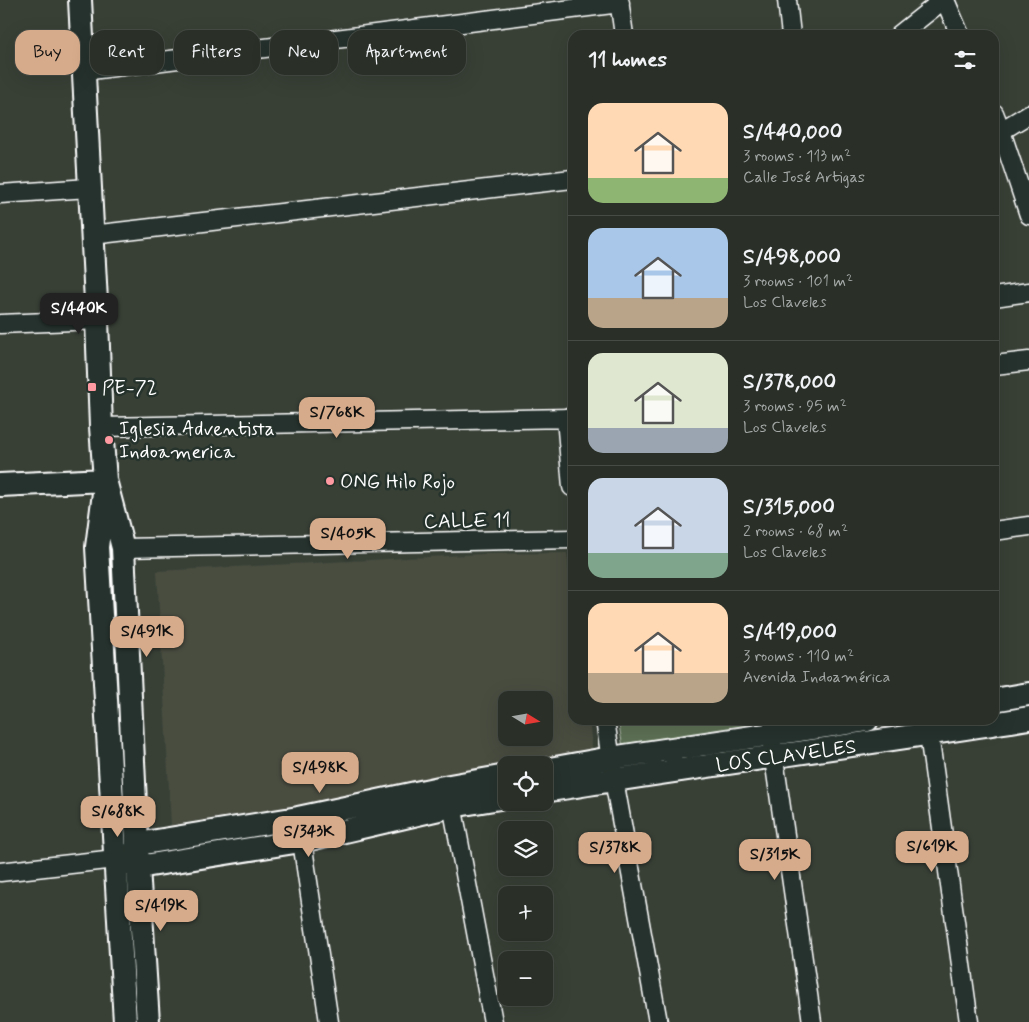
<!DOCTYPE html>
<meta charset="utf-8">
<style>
body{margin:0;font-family:Mynerve,sans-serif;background:#363c34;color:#f1f3f6;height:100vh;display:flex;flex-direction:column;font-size:19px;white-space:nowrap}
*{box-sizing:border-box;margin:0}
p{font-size:16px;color:#a5a9a8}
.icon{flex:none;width:28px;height:28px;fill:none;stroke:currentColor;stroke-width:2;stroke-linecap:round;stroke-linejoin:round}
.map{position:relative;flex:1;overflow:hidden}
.sheet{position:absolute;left:568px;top:30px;width:431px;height:695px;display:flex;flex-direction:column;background:#2a3028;border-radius:15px;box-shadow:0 5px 20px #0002,0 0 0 1px #464b45}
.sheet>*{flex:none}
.hud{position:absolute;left:15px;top:30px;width:475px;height:45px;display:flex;gap:10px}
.needle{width:32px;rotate:101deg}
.fabs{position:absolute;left:498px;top:691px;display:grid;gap:10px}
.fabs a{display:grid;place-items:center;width:55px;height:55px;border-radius:10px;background:#2a3028;box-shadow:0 5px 20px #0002,0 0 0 1px #464b45;font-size:25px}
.price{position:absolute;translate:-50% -42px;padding:0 11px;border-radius:10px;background:#d6ab8b;color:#111;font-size:16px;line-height:32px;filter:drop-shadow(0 1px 2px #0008)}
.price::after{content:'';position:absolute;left:50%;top:30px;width:15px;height:11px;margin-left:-8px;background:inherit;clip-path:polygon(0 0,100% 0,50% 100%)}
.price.active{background:#222;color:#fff}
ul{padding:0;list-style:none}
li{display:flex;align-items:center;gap:15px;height:125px;padding:0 20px}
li+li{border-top:1px solid #464b45}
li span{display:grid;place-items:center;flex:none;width:140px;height:100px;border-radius:15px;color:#555}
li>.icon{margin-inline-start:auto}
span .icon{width:60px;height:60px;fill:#fffc;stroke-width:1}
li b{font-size:21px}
h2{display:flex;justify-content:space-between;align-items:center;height:60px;padding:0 20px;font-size:21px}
.tag{padding:0 18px;border-radius:15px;background:#2a3028;box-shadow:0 5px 20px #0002,0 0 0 1px #464b45;font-size:18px;line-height:45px}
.tag.active{background:#d6ab8b;color:#111}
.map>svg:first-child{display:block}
</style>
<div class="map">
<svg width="1029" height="1022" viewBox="0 0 1029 1022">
<rect width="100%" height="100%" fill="#384036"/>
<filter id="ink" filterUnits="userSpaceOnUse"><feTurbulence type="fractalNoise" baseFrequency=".02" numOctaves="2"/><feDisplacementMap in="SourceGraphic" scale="10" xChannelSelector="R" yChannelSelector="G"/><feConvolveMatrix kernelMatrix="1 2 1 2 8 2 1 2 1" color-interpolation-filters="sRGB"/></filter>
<g filter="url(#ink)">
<path fill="#494d40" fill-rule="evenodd" d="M567,553l5,44v123h17l5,42 -50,3h-38v8l-335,52 -14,-254 328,-17zM506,700h38v38h-38z"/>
<path fill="#5d7154" stroke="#aeb8aa" d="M618,720h133l2,13 -129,19z"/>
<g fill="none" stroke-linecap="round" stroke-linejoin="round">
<defs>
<path id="minor" d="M619,0l5,35
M787,0l4,35
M945,0l15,35
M899,35l44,-35
M83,71l537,-68
M994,113l7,18 28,84
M1001,131l28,-17
M0,194l89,-6
M92,235l480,-56
M994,297l35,-5
M0,324l97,-4
M994,365l35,-4
M566,418l6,69
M101,427l471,-9
M994,531l35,-5
M123,548l449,-9
M605,720l9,60 44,242
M927,720l42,302
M772,745l40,277
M450,794l43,228
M300,828l29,194
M0,872l115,-13 9,-6"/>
<path id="tertiary" d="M80,0l17,320 4,107 4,53 18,68 15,319 10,155
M0,485l105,-5
M104,493l-7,54 28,475
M994,700l35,-6
M544,770l67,-12 256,-38
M544,791c161,-26 324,-47 485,-73
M138,844l160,-26 146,-31 62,-11
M125,863l13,4 163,-26 151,-35 54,-9"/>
</defs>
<use href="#minor" stroke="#fff" stroke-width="21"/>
<use href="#tertiary" stroke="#fff" stroke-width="26"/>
<use href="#minor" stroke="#26332d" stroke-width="18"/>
<use href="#tertiary" stroke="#26332d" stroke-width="22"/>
</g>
</g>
<g fill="#ff9aa2" stroke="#26332d" stroke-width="2">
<rect x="87" y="382" width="10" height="10" rx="2.5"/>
<circle cx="109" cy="440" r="5"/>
<circle cx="330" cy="481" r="5"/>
</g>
<g text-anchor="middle" stroke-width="5" stroke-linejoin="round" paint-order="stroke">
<g font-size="20" fill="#fff" stroke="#26332d" text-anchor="start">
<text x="102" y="394">PE-72</text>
<text x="119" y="435">Iglesia Adventista<tspan x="119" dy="23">Indoamerica</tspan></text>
<text x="340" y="488">ONG Hilo Rojo</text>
</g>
<g font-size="20" fill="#fff" stroke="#26332d">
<text transform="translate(467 520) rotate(-1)" y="7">CALLE 11</text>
<text transform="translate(786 755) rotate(-8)" y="7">LOS CLAVELES</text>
</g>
</g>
</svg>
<div class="fabs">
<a><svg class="needle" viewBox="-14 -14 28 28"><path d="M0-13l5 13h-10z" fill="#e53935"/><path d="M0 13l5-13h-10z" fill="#a5a9a8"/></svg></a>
<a><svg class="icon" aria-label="locate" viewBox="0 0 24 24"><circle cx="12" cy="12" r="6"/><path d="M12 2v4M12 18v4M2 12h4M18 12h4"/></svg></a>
<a><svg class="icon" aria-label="layers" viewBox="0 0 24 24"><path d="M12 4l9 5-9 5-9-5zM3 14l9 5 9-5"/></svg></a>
<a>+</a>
<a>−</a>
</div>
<b class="price active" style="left:79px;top:335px">S/440K</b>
<b class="price" style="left:337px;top:439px">S/768K</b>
<b class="price" style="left:348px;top:560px">S/405K</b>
<b class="price" style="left:147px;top:658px">S/491K</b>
<b class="price" style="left:320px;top:794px">S/498K</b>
<b class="price" style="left:118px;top:838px">S/688K</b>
<b class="price" style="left:309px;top:858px">S/343K</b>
<b class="price" style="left:932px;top:873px">S/619K</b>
<b class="price" style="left:615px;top:874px">S/378K</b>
<b class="price" style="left:775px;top:881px">S/315K</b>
<b class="price" style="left:161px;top:932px">S/419K</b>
<div class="hud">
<a class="tag active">Buy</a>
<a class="tag">Rent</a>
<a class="tag">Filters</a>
<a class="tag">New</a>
<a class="tag">Apartment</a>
</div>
<section class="sheet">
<h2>11 homes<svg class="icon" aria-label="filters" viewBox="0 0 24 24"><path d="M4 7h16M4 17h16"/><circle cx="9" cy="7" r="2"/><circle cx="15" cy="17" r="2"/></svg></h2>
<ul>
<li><span style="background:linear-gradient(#ffd9b3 75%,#8fb573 0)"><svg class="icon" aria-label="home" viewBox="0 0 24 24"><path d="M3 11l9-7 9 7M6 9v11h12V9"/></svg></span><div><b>S/440,000</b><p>3 rooms · 113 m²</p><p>Calle José Artigas</p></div></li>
<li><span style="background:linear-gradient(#a9c7e8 70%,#b9a48a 0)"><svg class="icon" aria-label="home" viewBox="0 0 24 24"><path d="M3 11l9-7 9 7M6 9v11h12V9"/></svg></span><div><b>S/498,000</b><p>3 rooms · 101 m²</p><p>Los Claveles</p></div></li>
<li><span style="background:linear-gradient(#dfe7d0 75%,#9aa5b1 0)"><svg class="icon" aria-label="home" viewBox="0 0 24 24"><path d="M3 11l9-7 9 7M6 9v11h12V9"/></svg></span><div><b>S/378,000</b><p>3 rooms · 95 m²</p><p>Los Claveles</p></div></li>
<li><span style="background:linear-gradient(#c9d6e8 75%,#7fa58c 0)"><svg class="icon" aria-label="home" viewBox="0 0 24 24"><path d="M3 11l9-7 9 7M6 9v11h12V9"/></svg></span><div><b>S/315,000</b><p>2 rooms · 68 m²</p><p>Los Claveles</p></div></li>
<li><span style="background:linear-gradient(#ffd9b3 70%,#b9a48a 0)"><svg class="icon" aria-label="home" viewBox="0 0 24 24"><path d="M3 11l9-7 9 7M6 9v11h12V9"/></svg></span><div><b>S/419,000</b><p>3 rooms · 110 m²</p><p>Avenida Indoamérica</p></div></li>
</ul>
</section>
</div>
